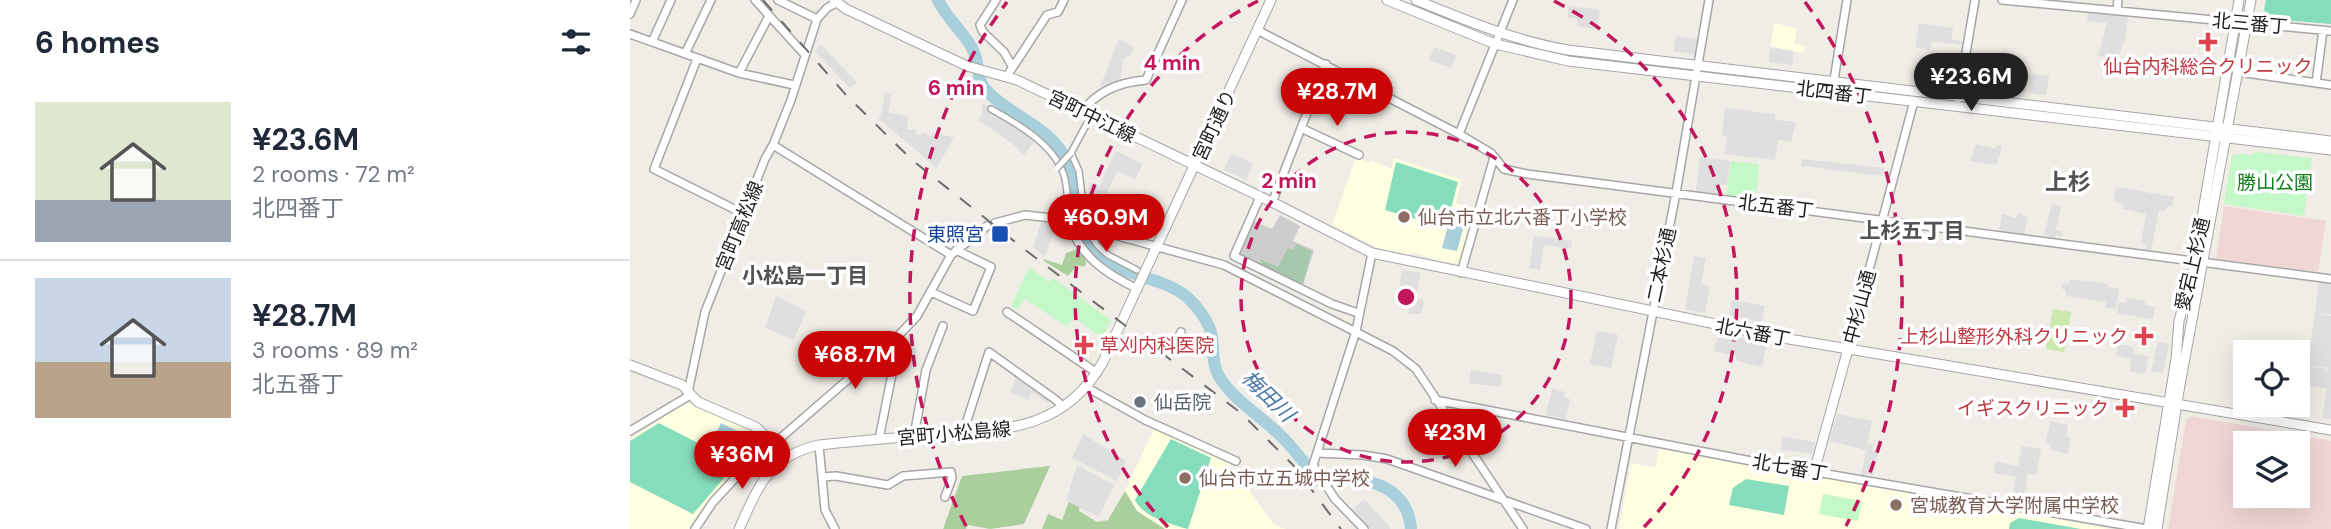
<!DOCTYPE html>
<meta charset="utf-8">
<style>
body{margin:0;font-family:"DM Sans","Noto Sans JP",sans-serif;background:#f6f6f7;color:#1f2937;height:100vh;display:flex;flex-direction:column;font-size:26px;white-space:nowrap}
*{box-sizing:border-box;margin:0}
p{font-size:23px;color:#747a83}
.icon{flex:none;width:38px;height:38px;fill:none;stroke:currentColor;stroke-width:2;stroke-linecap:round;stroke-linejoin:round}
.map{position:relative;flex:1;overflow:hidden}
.details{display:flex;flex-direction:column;background:#fff;width:630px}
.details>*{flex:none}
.tools{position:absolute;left:1603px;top:340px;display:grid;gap:14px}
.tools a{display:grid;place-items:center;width:77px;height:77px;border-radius:0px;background:#fff;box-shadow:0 7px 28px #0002;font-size:35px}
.price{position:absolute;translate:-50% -60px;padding:0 16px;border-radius:24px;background:#ca0505;color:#fff;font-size:23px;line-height:46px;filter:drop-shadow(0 2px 4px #0008)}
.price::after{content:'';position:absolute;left:50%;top:42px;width:21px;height:16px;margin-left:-10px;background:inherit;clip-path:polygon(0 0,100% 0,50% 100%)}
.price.on{background:#222;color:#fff}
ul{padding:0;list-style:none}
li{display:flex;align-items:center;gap:21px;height:175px;padding:0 35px}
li+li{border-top:2px solid #e0e1e3}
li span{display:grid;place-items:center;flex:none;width:196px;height:140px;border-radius:0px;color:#555}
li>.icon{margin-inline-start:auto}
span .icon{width:84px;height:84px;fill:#fffc;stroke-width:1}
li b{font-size:30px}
h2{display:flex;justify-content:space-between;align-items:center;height:84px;padding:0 35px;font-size:30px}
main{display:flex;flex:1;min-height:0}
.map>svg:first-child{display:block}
</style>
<main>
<section class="details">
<h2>6 homes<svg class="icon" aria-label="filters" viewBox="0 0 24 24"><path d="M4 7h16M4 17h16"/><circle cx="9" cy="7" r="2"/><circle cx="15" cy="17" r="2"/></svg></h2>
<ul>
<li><span style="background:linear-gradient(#dfe7d0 70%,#9aa5b1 0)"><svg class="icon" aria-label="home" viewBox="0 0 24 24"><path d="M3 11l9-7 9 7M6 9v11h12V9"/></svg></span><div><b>¥23.6M</b><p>2 rooms · 72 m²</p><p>北四番丁</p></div></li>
<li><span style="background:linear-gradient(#c9d6e8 60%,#b9a48a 0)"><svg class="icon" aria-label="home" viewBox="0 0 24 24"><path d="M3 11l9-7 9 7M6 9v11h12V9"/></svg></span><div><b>¥28.7M</b><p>3 rooms · 89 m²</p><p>北五番丁</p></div></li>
</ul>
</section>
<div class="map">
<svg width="1701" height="529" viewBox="0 0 1701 529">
<rect width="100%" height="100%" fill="#f0ece6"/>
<path fill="#f0d7d6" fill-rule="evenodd" d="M1594,206l102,15 -8,51 -102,-13z
M1562,416l139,25v88h-163l18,-109zM1615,443h53v52h-53z"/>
<path fill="#fefee0" d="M1145,23l22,6 -3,14 11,3 -1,7 -34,-7z
M726,156l13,7 2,-3 20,9 4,-11 67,22 -6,23 19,6 -14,55 -20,-3 -27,-8 -9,1 -26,-6 -47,-23z
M56,403l12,3 58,26 6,7v12l-23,17 -21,22 -23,28 -6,11h-59v-90z
M524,429l75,34 45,62 12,4h-121l-28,-18 -12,-20z
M1029,448l141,25 8,6 11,2 9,-4 282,52h-491l12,-66 24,5z"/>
<path fill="#cdcdcd" d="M650,215l20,11 -7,15 21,9 -12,38 -66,-32 15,-36 21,9z"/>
<path fill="#cae9ad" d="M1423,309l18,3 -7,40 -18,-3z"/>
<path fill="#aace9c" d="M447,249l8,10 1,5 -2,3 -7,-2 -9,11 -24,-15 -1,-2 19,6 4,-12z
M420,466l-26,58 -34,5 -22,-4 -2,4h-23l19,-53z
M443,491l8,2 -2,18 18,11 11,-2 17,-29 12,20 28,18h-123l6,-15 14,6z"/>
<path fill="#a7c8ac" d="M666,244l16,7 -10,36 -43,-21 3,-6 16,7 10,-19 5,2z"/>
<path fill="#c4f8c8" d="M1625,152l57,6 -8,58 -80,-12 8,-48 12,-3 6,3z
M1101,161l28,3 -3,35 -30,-4z
M399,267l21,15 3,-4 58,42 -9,18 -28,-20 -7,9 -42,-28 -8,11 -6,-4z
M1193,494l39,7 -4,20 -39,-7z"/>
<path fill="#86ddbb" d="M1636,0h65v24l-60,-5 -7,-9z
M766,162l62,20 -12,46 -61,-18z
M29,423l78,40 -44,51 -63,-32v-41z
M541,439l40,19 -23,71c-18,-5 -45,-12 -53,-29z
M1116,479l43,7 -5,29 -55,-10 4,-17z
M1389,518l62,11h-72l1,-6z"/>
<path fill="#dfdfdf" d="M939,6l31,4 -3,19 -20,-3v-7l-10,-2z
M1458,11l40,5 -3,23 -8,21 -19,-4 9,-33 -20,-2z
M1289,23l34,5 -2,11 14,3 -1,3 -32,-4 -2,9 -15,-3z
M1046,36l23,3 -2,16 -23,-4z
M489,39l15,8 -4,9h-3l-3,4 -6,-2 5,3 -3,22 -19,7v-6z
M191,45l36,37 -7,6 -36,-37z
M804,47l22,8 -5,13 -22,-8z
M1140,48l24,3 -2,14 -23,-3z
M1402,74l17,2 -3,19 -17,-2z
M255,92l6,3 -3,17 20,4 -1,13 9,1v4l5,2 1,-4 9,4 1,-3 22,4 -17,31 -59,-50 3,-4z
M352,103l37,23 16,14 -11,15 -11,-11 -35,-24 4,-5z
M1095,108l50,6v6l21,2 -5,20 -13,-2 -3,20 -51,-6 3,-17 -5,-1z
M1346,144l20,5 1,-4 5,1 -5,19 -27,-4z
M486,151l26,13 -6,15 -19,-8 -12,26 9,6 -4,10 -23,-10 2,-21 10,4z
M601,154l22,9 -7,17 -22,-10z
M1070,157l30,4 -3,24h-7l-2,9 -22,-3z
M1172,159l82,9 -1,8 -81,-10z
M1486,187l58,10 -2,10 -5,-1 -1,5 -7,-1 -8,41 -6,-1 1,-6 -5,-2 5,-28 -23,-5 1,-5 -11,-3z
M1422,204l9,2 -5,24 6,2v4l-6,-1 -1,4 -6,-1v-2l-5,-1z
M1388,213l10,3 -4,19 -25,-4 3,-17 14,4z
M412,220l15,3 -12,34 -12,-10z
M904,236l38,5 -1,8 -27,-4 -4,25 -11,-2z
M1064,256l12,2 -5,26 9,2 -5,27 -20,-4z
M772,270l19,3 -5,25 8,2 -3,14h-13l3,-17 -13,-3z
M1440,279l38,5v3l11,1 -3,21 -11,-1 1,-6 -40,-6v-6l-4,-1 1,-6 6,1z
M1689,280l12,2v32h-11l11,2v103l-9,-1 5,-29 -22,-4 3,-19 19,3v7l1,-8 -20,-3z
M146,296l30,15 -12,29 -29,-12z
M1497,298l18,3v4l10,2 -2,12 -36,-6 2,-11 7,1z
M1102,300l33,6 -3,16 -33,-6z
M967,331l21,4 -7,33 -21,-4z
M1089,333l48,10 -5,24 -26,-6 1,-5 -23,-5z
M1528,342l11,2 -6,29 -12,-2z
M1488,344l16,3 -1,7 16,2 -4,18 -15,-3 1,-12 -15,-3z
M841,370l31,5 -2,12 -31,-4z
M387,375l35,24 -4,4 -16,-11 -4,8 -18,-8z
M922,389l13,3v6l5,1 -4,20 -20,-4z
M1207,414l35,7 -6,29 -37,-9z
M1420,421l18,4 -2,11 5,2 -3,16 -18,-4 1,-6 -5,-2z
M453,434l43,27 -9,20 -45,-23z
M1153,437l32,5 -2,12 -32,-5z
M1238,444l5,1 -1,6 6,1 -5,24 -6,-2 -1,3 -5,-1z
M1392,446l19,3 -5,26 -8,-1 -6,31 -11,-1 5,-27 -22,-4 2,-11 22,4z
M447,465l37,20 -15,32 -33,-16z
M734,499l27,29 -2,1h-19l-18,-19z"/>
<path fill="#a7d0dc" d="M821,214l15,4 -9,33 -15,-3z
M91,423l23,11 -7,15 -23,-11z"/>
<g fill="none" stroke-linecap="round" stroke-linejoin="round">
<path stroke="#a7d0dc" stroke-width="12" d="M308,0c9,20 32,37 38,58 4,18 0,23 16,38 25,23 59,32 75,65 14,31 -3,59 25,90 23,25 71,25 95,46 11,10 23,26 25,40 2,15 0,29 8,41 16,25 46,41 66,63 12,13 22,27 34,40 39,-7 87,1 91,48"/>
<defs>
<path id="pedestrian" d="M361,109c27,15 66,37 74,70 3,14 3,30 4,44
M441,153l8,18 7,57 11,17 11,10 29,15
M441,153l20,-37"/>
<path id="minor" d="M125,0l50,55
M148,0l39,19
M366,0l-16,25 3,7 21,20 8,14
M1372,0l329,31
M1487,10l1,-10
M0,14l6,-14
M627,30l202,104 32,19 13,16 23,5 804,105
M0,34l109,39 55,12
M22,42l19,-42
M55,54l26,-54
M67,59l-43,110 90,45
M1609,72l92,13
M109,73l30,-57
M377,76l40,-61 11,-3 6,-12
M1686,83l7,-53
M1202,92l15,-92
M1328,99l17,-99
M452,112c15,-21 39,-30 64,-32l36,-80
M671,128l58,27
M829,134l54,-134
M143,145l178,110
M630,197l-26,59 98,48 26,9
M642,203l54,-139
M365,223l30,-8 27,3 172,47 169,86 23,18 107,160
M439,223c12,34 37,51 69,66
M831,273l33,-116
M301,292l42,19 18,-44 -35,-17
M377,312l90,61
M548,339l3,-7
M1218,349l66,-248
M456,387l59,33 91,41
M805,400l311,60 401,69
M0,431l57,-34 18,-85 60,-153 8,-14 18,-45 26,-81 10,-11 9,-5
M333,433l26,-81 67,48 7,7
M284,436l12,-66 17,-44
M249,439l19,-95 -4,-5
M189,445l6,65 10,19
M687,453l46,2 24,4 199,70
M192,477l14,-1 52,9 15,-9 48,-4 1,6 -7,19
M65,529l18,-27 26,-28 159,-138 19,-20 34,-61 36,-29
M734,529l-29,-30 -22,-34 43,-134 16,-78
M981,529l65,-336 33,-193"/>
<path id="tertiary" d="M204,0l12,9 121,57 50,14 263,126 92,47 411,85 548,92
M757,0l108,44 73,17 763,89
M786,0c49,20 99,41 152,50l763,91
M0,365l52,20 16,17 58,25 30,29
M1184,472l34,-123
M109,529c20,-44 30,-73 80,-84 37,-4 73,-7 109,-10 71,-5 135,-2 175,-73l168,-362
M1518,529l28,-170 3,-38 14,-51 46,-270
M1527,529l23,-144 71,-385"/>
</defs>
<use href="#pedestrian" stroke="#a6a6a6" stroke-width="8"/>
<use href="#minor" stroke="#a6a6a6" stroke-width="10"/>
<use href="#tertiary" stroke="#a6a6a6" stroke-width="11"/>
<use href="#pedestrian" stroke="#fff" stroke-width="5"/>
<use href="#minor" stroke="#fff" stroke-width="7"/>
<use href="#tertiary" stroke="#fff" stroke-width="9"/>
<path stroke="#6d6d6d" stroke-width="2" stroke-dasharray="14 14" stroke-linecap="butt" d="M133,0l83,95 66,65 112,89 217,164 52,52 48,64"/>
<defs>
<path id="pedestrian-bridge" d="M427,168l14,-15"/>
</defs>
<use href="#pedestrian-bridge" stroke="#a6a6a6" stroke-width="8" stroke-linecap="butt"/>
<use href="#pedestrian-bridge" stroke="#fff" stroke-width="5"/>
</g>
<g fill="none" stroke="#c2185b" stroke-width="3.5" stroke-dasharray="12 9">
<circle cx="776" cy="297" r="165"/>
<path d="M538 527A331 331 0 0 1 628 1M924 1A331 331 0 0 1 1014 527"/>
<path d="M336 526A496 496 0 0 1 377 2M1175 2A496 496 0 0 1 1216 526"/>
</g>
<g fill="#e0444e" stroke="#fff" stroke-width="2.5">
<path d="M1574.5 31.5h7v7h7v7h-7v7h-7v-7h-7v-7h7z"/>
<path d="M1510.5 325.5h7v7h7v7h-7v7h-7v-7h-7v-7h7z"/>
<path d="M450.5 334.5h7v7h7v7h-7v7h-7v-7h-7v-7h7z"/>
<path d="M1491.5 397.5h7v7h7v7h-7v7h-7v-7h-7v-7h7z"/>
</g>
<g fill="#8d6e63" stroke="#fff" stroke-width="2.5">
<circle cx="774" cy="217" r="7"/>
<circle cx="555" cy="478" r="7"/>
<circle cx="1266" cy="505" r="7"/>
</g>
<rect fill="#1a4fb4" stroke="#fff" stroke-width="2.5" x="361" y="225" width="18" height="18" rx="3.5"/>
<circle fill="#6b7280" stroke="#fff" stroke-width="2.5" cx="510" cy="402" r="7"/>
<g text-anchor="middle" stroke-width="7" stroke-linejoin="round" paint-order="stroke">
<g font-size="19" fill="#1f1f1f" stroke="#fff">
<text transform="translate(1620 23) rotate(5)" y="7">北三番丁</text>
<text transform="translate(1204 92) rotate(7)" y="7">北四番丁</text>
<text transform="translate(462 116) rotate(26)" y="7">宮町中江線</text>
<text transform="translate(584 125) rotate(-65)" y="7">宮町通り</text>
<text transform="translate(1146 206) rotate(7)" y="7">北五番丁</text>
<text transform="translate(109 226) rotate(-68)" y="7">宮町高松線</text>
<text transform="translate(1562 264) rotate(-77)" y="7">愛宕上杉通</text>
<text transform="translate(1031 265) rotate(-78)" y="7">二本杉通</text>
<text transform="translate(1229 307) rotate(-75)" y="7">中杉山通</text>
<text transform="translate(1123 332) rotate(11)" y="7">北六番丁</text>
<text transform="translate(324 433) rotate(-5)" y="7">宮町小松島線</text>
<text transform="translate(1160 467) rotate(10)" y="7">北七番丁</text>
</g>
<g font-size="19" fill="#be3a42" stroke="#fff" text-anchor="end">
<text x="1578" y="73" text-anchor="middle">仙台内科総合クリニック</text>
<text x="1498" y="343">上杉山整形外科クリニック</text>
<text x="470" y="352" text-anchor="start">草刈内科医院</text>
<text x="1479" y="415">イギスクリニック</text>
</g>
<g font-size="19" fill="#0e7d17" stroke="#fff">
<text x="1645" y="189">勝山公園</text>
</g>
<g font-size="19" fill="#785e54" stroke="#fff" text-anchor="start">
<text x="788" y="224">仙台市立北六番丁小学校</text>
<text x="569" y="485">仙台市立五城中学校</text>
<text x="1280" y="512">宮城教育大学附属中学校</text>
</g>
<g font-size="19" fill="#164399" stroke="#fff" text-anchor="end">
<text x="354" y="241">東照宮</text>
</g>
<g font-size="19" fill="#5b616d" stroke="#fff" text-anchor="start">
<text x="524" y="409">仙岳院</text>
</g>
<g font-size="21" font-weight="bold" fill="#525252" stroke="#fff">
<text x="1282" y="238">上杉五丁目</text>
<text x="175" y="283">小松島一丁目</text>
</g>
<g font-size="21" font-style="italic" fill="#4a78a5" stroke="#fff">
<text transform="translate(638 396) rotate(44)" y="7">梅田川</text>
</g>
<g font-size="23" font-weight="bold" fill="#525252" stroke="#fff">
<text x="1438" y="190">上杉</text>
</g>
</g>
<circle cx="776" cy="297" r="10" fill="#c2185b" stroke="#fff" stroke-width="3.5"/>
<g font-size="21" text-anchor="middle" font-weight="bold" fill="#c2185b" stroke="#fff" stroke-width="7" stroke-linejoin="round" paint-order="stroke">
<text x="542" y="70">4 min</text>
<text x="326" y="95">6 min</text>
<text x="659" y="188">2 min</text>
</g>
</svg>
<div class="tools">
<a><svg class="icon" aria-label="locate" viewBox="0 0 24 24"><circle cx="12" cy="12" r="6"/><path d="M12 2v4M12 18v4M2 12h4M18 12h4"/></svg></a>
<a><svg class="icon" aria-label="layers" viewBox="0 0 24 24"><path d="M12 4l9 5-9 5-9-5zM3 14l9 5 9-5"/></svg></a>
</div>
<b class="price on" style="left:1341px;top:113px">¥23.6M</b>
<b class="price" style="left:707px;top:128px">¥28.7M</b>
<b class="price" style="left:476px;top:254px">¥60.9M</b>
<b class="price" style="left:225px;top:391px">¥68.7M</b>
<b class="price" style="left:825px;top:469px">¥23M</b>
<b class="price" style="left:112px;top:491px">¥36M</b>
</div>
</main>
